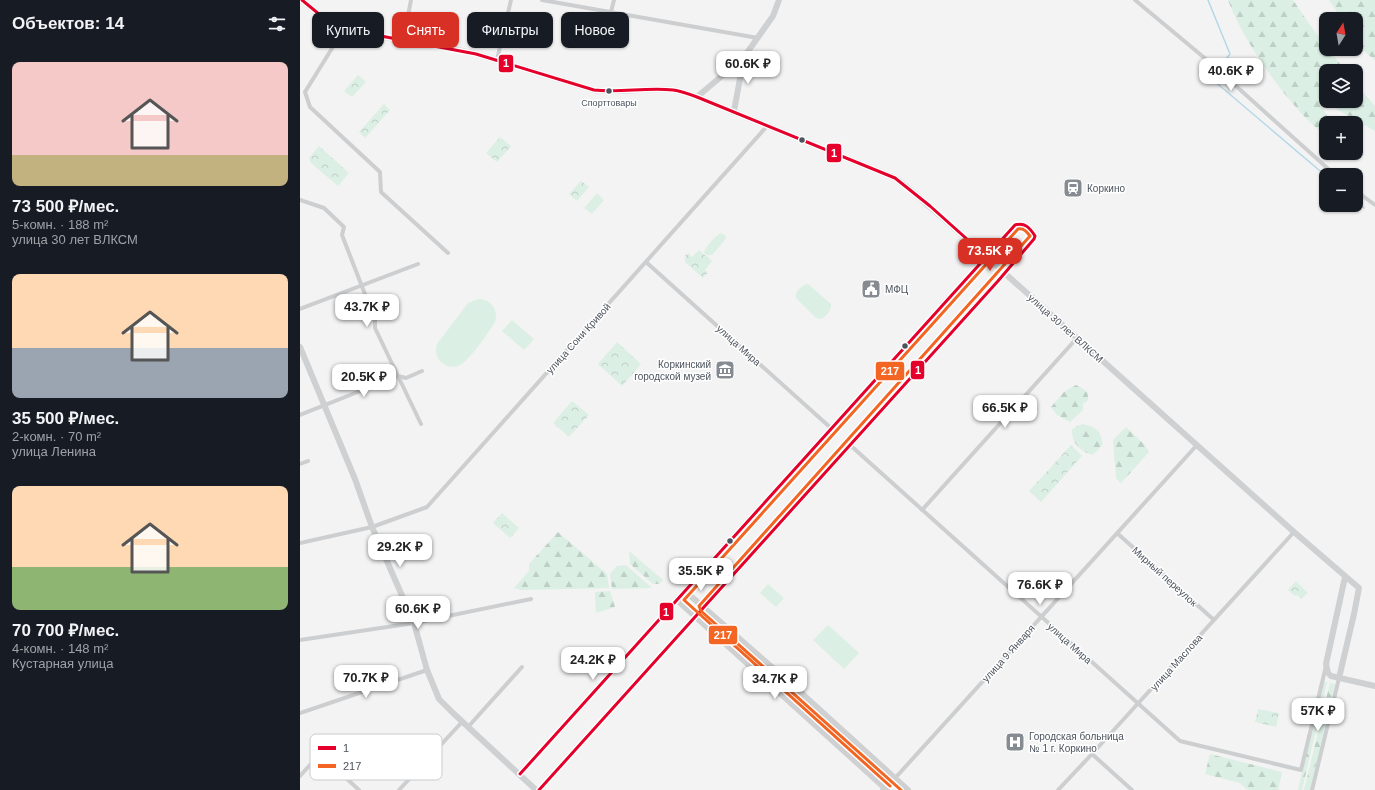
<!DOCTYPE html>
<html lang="ru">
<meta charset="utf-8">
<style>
body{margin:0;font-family:Arial,sans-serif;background:#20242c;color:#f1f3f6;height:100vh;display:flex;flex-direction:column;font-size:15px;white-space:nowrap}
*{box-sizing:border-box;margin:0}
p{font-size:13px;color:#9ea1a6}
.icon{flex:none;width:22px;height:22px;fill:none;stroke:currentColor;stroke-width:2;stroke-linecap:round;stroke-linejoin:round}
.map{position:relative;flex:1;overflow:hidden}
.sheet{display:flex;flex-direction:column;background:#171b24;width:300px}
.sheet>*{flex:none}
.guide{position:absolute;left:12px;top:12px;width:380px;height:36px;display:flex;gap:8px}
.needle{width:26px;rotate:11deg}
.tools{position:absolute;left:1019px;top:12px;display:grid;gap:8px}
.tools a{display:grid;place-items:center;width:44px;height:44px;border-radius:8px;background:#171b24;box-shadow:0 1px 3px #0004;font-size:20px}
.price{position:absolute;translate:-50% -34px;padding:0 9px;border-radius:8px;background:#fff;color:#222;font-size:13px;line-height:26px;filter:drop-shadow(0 1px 2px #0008)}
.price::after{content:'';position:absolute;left:50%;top:24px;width:12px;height:9px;margin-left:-6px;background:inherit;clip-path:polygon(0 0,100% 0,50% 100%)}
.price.on{background:#d93025;color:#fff}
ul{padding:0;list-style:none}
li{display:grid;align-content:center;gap:8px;height:212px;padding:0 12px}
li span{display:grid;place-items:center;height:124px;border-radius:8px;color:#555}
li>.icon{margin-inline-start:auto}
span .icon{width:72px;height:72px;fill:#fffc;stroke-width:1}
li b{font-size:17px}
h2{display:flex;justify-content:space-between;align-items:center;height:48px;padding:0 12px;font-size:17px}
.tag{padding:0 14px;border-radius:8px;background:#171b24;box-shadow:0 1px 3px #0004;font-size:14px;line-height:36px}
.tag.on{background:#d93025;color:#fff}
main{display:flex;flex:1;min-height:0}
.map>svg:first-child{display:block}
</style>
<main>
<section class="sheet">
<h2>Объектов: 14<svg class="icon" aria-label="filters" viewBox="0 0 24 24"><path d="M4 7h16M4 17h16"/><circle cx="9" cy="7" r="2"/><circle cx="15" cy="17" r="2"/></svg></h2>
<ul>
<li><span style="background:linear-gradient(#f6c9c9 75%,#c2b280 0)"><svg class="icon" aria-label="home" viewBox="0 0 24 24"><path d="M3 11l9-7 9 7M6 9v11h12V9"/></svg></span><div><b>73 500 ₽/мес.</b><p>5-комн. · 188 m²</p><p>улица 30 лет ВЛКСМ</p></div></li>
<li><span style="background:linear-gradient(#ffd9b3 60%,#9aa5b1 0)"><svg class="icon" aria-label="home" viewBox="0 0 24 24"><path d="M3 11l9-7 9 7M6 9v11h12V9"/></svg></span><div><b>35 500 ₽/мес.</b><p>2-комн. · 70 m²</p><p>улица Ленина</p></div></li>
<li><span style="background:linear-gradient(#ffd9b3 65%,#8fb573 0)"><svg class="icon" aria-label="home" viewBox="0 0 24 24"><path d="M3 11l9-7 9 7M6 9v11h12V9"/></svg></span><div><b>70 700 ₽/мес.</b><p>4-комн. · 148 m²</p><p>Кустарная улица</p></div></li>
</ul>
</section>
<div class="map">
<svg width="1075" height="790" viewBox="0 0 1075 790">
<defs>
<pattern id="forest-firs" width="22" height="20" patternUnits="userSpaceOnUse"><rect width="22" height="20" fill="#dbefe4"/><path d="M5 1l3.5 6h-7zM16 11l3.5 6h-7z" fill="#becfc6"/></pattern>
<pattern id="park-crowns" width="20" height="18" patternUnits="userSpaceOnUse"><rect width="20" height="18" fill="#dbefe4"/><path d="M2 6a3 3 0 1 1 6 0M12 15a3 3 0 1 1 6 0" fill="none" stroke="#becfc6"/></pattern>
</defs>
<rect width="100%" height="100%" fill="#f3f3f3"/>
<path fill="#dbefe4" d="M297,193l7,7 -12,14 -8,-6z
M421,233l5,3 -1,4 -13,15h-6l-2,-3c2,-6 11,-16 17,-19z
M508,284l23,20c1,6 -4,11 -9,15l-6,-1 -20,-20c-2,-6 6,-13 12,-14z
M178,299c13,0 21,11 17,23 -5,9 -27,40 -35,43 -7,4 -15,1 -20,-4 -4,-5 -5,-11 -3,-17l31,-41z
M212,320l22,19 -10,11 -22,-19z
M468,584l16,14 -8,9 -16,-14z
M528,625l31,28 -15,16 -31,-29z"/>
<path fill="url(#forest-firs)" d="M928,0h65l17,25 16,21v3h2l18,22h-20v30h30v-17l19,22v25l-58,-33 14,25h-5v11h-3c-7,-7 -15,-13 -22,-21 -28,-31 -58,-74 -73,-113z
M1029,0h46v60l-9,-7 -10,-14v-20h-14z
M776,385c8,4 13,6 12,15l-5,4v6l-13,12 -13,-7 -6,-8 13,-15z
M782,424c15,3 18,6 21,20l-10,11c-13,-3 -22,-13 -21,-26z
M826,427l18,17 5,8 -28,31 -5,-5 -3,-38z
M258,532l49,42 2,14 -88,2 -7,-2 15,-17v-7z
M329,551l34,29 -4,4h-6l-23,-20z
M326,565l26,23 -40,1 -2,-15 7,-8z
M310,591l5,16 -19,6 -1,-21z
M1023,682h4l-25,108h-4z
M1030,683l5,1 -25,106h-6z
M910,754l72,18 -4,18h-29l-3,-1 -6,-6 -35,-9z"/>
<path fill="url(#park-crowns)" d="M58,75l8,7 -14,15 -8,-6z
M84,104l6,6 -25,28 -6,-6z
M200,137l11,9 -14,16 -11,-9z
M19,146l30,27 -11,13 -27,-23 -2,-5z
M281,181l8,6 -12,14 -8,-7z
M399,250l13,11 -7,9 3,2 -5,6 -18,-16v-6l3,-3 4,4z
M317,342l24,22 -19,22 -24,-22z
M272,401l17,14 -20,22 -16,-14z
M771,445l11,11 -41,46 -12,-11z
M202,513l17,15 -9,10 -17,-15z
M996,581l12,12 -7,6 -4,-4 -2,1 -7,-6z
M958,709l21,4 -3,14 -21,-5z"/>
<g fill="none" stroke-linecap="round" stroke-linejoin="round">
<path stroke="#b4d8e7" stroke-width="1.5" d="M908,0l22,54 -9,12
M914,73l-1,7 113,96
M1056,201l8,7"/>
<path stroke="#cdced0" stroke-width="4" d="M242,0l216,38
M835,0l72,60 128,115
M311,12l3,-12
M44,29l-39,63 5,15 70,65 1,20 67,61
M103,41l8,-41
M197,60l14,-60
M1056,191l19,14
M0,200l24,8 20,19 -2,8 33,85v8l46,96
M346,262l186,167
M0,309l118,-45
M0,415l98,-39 8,2 16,-7
M550,445l330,296 121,29 25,-104
M0,464l8,-3
M622,510l155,-172
M817,533l97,87
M0,543l72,-16 55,-20 341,-382
M0,640l114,-17 117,-24
M0,713l127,-43
M168,727l54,-60
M792,754l40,36
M220,774l157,-174
M0,776l20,-22 39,36
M99,790l63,-68
M239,790l165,-183
M582,790l15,-14 300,-331
M758,790l34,-36 202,-222
M1012,790l27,-112"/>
<path stroke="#ced0d2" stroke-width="6" d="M2,0l23,19 19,10 56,11 53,9 23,5 118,36c26,4 52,-3 79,0 8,1 16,4 24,7l198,81 12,9 46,40 341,305 65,56 -5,26 -15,64
M397,97l47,-40 29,-41 6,-16
M434,111l10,-54
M0,347l55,132 17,48 42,96 13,47 12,29 14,14 83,77
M1045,577l-19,87 2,9 3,3 44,10
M385,591l113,99 110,100
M404,607l301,-334
M587,790l-210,-190 310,-343"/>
<defs>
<path id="bus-1" d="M2,0l23,19 19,10 132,25 118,36c26,3 53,-3 79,0 8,1 16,4 24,7l198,81 35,28 57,51
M220,774l495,-549c10,-3 15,3 20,11l-1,3 -36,42 -459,509"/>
<path id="bus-2" d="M590,786l-206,-186 334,-371c6,-1 9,3 12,7l-331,370 2,5 200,179"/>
</defs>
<use href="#bus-1" stroke="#fff" stroke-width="6"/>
<use href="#bus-2" stroke="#fff" stroke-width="6"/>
<use href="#bus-1" stroke="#e4002b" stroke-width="3"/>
<use href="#bus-2" stroke="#f26522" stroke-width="3"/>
</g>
<defs>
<symbol id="station-square" viewBox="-11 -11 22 22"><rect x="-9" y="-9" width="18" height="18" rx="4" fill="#868b92" stroke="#fff"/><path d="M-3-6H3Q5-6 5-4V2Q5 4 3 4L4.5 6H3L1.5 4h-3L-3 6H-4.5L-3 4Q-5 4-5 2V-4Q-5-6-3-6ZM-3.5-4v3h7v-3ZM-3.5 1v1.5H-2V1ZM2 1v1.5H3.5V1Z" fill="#fff"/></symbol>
<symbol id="civic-square" viewBox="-11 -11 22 22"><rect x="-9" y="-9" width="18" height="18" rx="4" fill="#868b92" stroke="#fff"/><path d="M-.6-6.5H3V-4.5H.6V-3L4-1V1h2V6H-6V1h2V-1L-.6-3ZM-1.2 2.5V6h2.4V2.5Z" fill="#fff"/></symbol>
<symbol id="museum-square" viewBox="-11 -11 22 22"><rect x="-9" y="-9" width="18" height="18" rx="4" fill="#868b92" stroke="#fff"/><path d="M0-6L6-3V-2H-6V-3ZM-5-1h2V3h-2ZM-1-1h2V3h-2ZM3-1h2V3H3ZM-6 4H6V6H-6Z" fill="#fff"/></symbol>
<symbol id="hospital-square" viewBox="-11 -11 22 22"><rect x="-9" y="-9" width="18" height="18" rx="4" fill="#868b92" stroke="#fff"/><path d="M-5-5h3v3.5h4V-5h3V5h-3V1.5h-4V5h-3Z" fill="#fff"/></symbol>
</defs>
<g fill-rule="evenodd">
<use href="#station-square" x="762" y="177" width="22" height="22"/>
<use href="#civic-square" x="560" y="278" width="22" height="22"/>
<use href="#museum-square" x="414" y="359" width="22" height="22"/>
<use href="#hospital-square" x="704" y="731" width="22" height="22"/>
</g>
<g fill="#4c535d" stroke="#fff" stroke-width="1.5">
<circle cx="309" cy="91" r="3.5"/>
<circle cx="502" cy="140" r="3.5"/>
<circle cx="605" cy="346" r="3.5"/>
<circle cx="430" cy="541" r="3.5"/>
</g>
<g text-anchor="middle" stroke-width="3" stroke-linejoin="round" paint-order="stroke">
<g font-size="9" fill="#4c535d" stroke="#fff">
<text x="309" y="106">Спорттовары</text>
</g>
<g font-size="10" fill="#4c535d" stroke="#fff" text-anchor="start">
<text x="787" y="192">Коркино</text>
<text x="585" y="293">МФЦ</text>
<text x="411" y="368" text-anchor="end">Коркинский<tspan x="411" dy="12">городской музей</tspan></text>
<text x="729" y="740">Городская больница<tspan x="729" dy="12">№ 1 г. Коркино</tspan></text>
</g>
<g font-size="10" fill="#4c535d" stroke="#fff">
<text transform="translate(766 328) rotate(42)" y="4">улица 30 лет ВЛКСМ</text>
<text transform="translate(278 338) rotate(-48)" y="4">улица Сони Кривой</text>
<text transform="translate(439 345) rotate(42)" y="4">улица Мира</text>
<text transform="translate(865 576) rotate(42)" y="4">Мирный переулок</text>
<text transform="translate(770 643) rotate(42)" y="4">улица Мира</text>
<text transform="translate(708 653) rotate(-48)" y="4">улица 9 Января</text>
<text transform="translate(876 662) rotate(-48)" y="4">улица Маслова</text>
</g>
</g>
<rect x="10" y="734" width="132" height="46" rx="6" fill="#fff" stroke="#c9cbce" stroke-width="1"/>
<rect x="18" y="746" width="18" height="4" fill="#e4002b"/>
<rect x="18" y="764" width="18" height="4" fill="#f26522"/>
<g font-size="11" fill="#4c535d">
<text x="43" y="752">1</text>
<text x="43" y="770">217</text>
</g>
<g stroke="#fff" stroke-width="1.5">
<rect x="198" y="54" width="16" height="19" rx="4" fill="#e4002b"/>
<rect x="526" y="143" width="16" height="20" rx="4" fill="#e4002b"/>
<rect x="610" y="360" width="15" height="20" rx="4" fill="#e4002b"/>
<rect x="575" y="361" width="30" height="20" rx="4" fill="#f26522"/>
<rect x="359" y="602" width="15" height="19" rx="4" fill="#e4002b"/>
<rect x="408" y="625" width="30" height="20" rx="4" fill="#f26522"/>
</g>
<g font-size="11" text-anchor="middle" font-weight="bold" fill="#fff">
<text x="206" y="67">1</text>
<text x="534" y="157">1</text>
<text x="618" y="374">1</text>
<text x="590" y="375">217</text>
<text x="366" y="616">1</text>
<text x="423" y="639">217</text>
</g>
</svg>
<div class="tools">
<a><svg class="needle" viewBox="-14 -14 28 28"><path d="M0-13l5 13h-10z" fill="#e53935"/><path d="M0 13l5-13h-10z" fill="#9ea1a6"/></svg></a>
<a><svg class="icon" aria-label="layers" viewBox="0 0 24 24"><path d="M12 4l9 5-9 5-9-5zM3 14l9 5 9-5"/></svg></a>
<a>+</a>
<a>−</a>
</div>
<b class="price" style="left:448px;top:85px">60.6K ₽</b>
<b class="price" style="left:931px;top:92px">40.6K ₽</b>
<b class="price on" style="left:690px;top:272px">73.5K ₽</b>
<b class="price" style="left:67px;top:328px">43.7K ₽</b>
<b class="price" style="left:64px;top:398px">20.5K ₽</b>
<b class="price" style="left:705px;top:429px">66.5K ₽</b>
<b class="price" style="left:100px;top:568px">29.2K ₽</b>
<b class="price" style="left:401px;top:592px">35.5K ₽</b>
<b class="price" style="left:740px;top:606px">76.6K ₽</b>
<b class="price" style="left:118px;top:630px">60.6K ₽</b>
<b class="price" style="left:293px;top:681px">24.2K ₽</b>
<b class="price" style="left:66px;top:699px">70.7K ₽</b>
<b class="price" style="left:475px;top:700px">34.7K ₽</b>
<b class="price" style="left:1018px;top:732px">57K ₽</b>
<div class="guide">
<a class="tag">Купить</a>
<a class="tag on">Снять</a>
<a class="tag">Фильтры</a>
<a class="tag">Новое</a>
</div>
</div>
</main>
